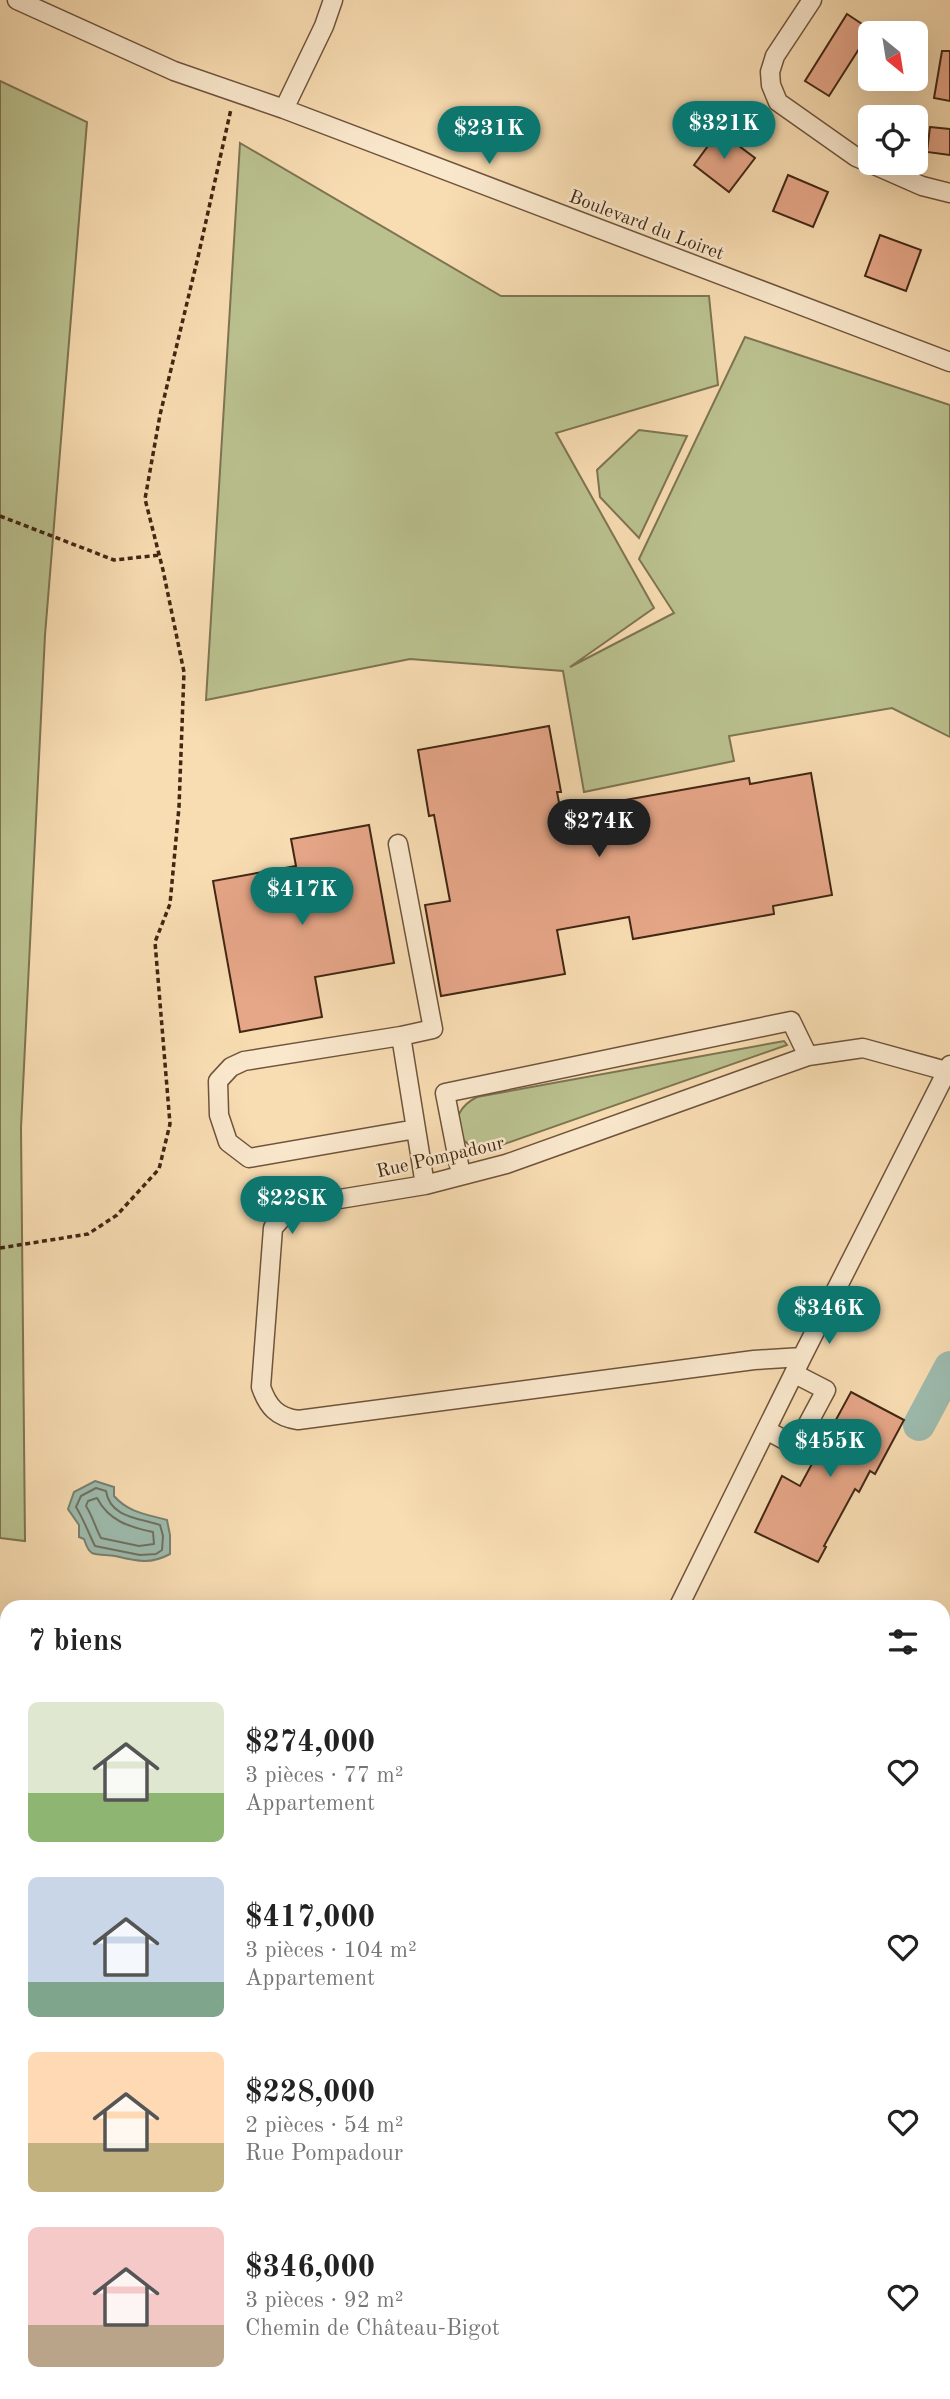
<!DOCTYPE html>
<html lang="fr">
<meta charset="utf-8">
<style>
body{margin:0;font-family:"Old Standard TT",serif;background:#f2f2f2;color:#222;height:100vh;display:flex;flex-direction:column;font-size:26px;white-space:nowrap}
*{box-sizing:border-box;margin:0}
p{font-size:23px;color:#767676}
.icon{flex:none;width:38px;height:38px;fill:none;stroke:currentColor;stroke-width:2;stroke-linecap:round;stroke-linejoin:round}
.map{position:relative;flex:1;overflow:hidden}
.drawer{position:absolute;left:0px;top:1600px;width:950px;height:800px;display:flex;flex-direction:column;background:#fff;border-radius:21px 21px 0 0;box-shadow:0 7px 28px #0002}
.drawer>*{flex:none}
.needle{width:46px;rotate:150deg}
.tools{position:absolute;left:858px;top:21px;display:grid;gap:14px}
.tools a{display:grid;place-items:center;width:70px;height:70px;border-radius:10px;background:#fff;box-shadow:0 7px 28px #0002;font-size:35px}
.price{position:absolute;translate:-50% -60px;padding:0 16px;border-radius:24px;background:#0f766e;color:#fff;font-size:23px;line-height:46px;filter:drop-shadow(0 2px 4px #0008)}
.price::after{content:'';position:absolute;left:50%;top:42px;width:21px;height:16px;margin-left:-10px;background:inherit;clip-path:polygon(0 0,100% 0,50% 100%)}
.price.selected{background:#222;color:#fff}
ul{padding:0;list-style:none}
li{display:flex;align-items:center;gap:21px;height:175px;padding:0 28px}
li span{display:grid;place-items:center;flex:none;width:196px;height:140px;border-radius:10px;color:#555}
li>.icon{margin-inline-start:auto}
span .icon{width:84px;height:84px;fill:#fffc;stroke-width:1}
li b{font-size:30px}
h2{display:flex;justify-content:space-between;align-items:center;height:84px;padding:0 28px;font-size:30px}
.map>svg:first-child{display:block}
</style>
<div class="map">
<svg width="950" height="2399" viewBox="0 0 950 2399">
<rect width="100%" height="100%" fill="#f8dcb2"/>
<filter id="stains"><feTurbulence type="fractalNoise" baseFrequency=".00286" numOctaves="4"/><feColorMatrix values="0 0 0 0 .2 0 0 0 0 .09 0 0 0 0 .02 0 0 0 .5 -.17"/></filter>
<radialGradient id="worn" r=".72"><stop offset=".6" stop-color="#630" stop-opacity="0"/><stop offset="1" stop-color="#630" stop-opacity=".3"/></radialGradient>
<path fill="#bac18f" stroke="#7e7452" stroke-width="2" d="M0,81l87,41 -42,513 -24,493 4,413 -25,-3z
M240,143l261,153h208l9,89 -162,48 98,175 -84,59 104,-54 -35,-54 106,-222 205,68v332l-58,-29 -163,28 5,25 -150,31 -21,-121 -153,-12 -204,41z
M639,430l48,6 -48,102 -39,-41 -3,-27z
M784,1041l3,4 -297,104c-35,2 -47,-35 -13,-52z"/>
<path fill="#9dbbae" stroke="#788070" stroke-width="2" d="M95,1481l19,6v9c15,17 32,18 53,24l3,15v19c-20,11 -34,7 -55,2 -7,-2 -16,0 -23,-3 -5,-3 -6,-9 -8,-14l-5,-2v-12l-11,-16 6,-17z"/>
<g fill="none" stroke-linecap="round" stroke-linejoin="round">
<path stroke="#6f7161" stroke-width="2" d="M96,1488l10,3c4,27 34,27 54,34l3,11 -1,14 -6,4 -16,1 -45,-9c-7,-14 -11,-26 -19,-39l5,-11z
M97,1498c12,23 32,29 56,34l1,12 -15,2 -38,-8c-6,-11 -8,-21 -15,-32l2,-5z"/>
<path stroke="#9dbbae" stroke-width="32" d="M919,1425l31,-58"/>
</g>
<path fill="#e6a688" stroke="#412714" stroke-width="2" d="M847,14l24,16 -42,66 -24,-15z
M942,51h8v50l-16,-3z
M930,127l20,2v26l-23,-3z
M719,131l36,27 -26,34 -35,-27z
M788,175l40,17 -15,35 -40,-16z
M880,235l41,15 -15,41 -41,-15z
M549,726l12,66h-4l8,42 47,-9 -4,-22 141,-25 1,6 61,-11 21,122 -59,11 1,8 -141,25 -4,-22 -72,13 8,44 -124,22 -16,-91 25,-4 -16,-86 -5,1 -11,-66z
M369,825l25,138 -79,14 7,40 -82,15 -27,-151 83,-15 -5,-27z
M851,1392l53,28 -29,54 -5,-3 -11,21 -4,-3 -31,57 2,1 -8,15 -63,-30 27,-56 18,10z"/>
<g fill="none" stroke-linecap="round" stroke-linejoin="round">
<defs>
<path id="minor" d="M17,0l157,71 110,38 666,253
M812,0l-37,56 -5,16 1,13 7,17 78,55 66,29 28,7
M284,109l40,-83 9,-26
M398,844l35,185 -32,7
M416,1129l-167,29 -21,-16 -9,-27 -1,-34 13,-14 13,-6 157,-25 24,149
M461,1175l-16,-82 346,-72 17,35
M802,1357l-48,3 -456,60c-21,-3 -30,-13 -37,-33l12,-159 8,-9 22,-14 122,-20 81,-21 302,-108 55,-8 87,24
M766,1430l30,16 30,-56 -31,-16
M679,1606l123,-249 148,-292
M943,1809l7,-13
M943,2232l7,3
M285,2399l4,-7
M652,2399l4,-7"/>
</defs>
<use href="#minor" stroke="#6f543c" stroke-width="21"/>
<path stroke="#412714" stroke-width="3.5" stroke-dasharray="5 3.5" stroke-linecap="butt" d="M0,516l114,44 46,-5
M0,1248l88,-14 29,-19 42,-46 11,-45 -15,-182 15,-38 9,-97 5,-135 -21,-102 -18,-71 15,-84 38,-158 33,-148"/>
<use href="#minor" stroke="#fae8cd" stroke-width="18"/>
</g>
<g text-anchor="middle" stroke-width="5" stroke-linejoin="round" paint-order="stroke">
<g font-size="19" fill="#412714" stroke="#fae8cd">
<text transform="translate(647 224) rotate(21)" y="7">Boulevard du Loiret</text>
<text transform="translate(440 1156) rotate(-13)" y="7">Rue Pompadour</text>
</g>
</g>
<rect width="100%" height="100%" filter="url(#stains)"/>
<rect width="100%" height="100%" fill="url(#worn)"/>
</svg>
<div class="tools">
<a><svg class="needle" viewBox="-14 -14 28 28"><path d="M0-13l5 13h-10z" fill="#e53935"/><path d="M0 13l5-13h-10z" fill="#767676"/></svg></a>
<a><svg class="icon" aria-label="locate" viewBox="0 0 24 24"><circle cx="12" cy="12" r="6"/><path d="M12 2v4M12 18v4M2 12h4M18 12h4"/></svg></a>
</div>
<b class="price" style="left:724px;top:161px">$321K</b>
<b class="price" style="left:489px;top:166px">$231K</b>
<b class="price selected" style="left:599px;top:859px">$274K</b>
<b class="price" style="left:302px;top:927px">$417K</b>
<b class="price" style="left:292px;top:1236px">$228K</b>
<b class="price" style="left:829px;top:1346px">$346K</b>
<b class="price" style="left:830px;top:1479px">$455K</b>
<section class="drawer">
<h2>7 biens<svg class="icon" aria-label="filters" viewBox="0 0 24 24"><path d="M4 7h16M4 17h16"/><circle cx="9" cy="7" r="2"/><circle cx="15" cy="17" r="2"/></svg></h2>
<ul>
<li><span style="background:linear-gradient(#dfe7d0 65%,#8fb573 0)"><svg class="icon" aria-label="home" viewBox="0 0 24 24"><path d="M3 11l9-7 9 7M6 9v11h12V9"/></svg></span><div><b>$274,000</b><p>3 pièces · 77 m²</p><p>Appartement</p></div><svg class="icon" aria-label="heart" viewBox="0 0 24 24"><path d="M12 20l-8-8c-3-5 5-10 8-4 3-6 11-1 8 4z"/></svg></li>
<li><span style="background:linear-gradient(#c9d6e8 75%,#7fa58c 0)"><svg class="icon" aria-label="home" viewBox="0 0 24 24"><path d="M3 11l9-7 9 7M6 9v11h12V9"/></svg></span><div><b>$417,000</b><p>3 pièces · 104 m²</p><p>Appartement</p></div><svg class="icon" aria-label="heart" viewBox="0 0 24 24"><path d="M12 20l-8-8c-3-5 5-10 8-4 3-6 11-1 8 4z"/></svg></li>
<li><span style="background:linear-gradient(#ffd9b3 65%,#c2b280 0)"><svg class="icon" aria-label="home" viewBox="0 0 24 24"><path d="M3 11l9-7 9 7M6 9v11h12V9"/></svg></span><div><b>$228,000</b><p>2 pièces · 54 m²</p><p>Rue Pompadour</p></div><svg class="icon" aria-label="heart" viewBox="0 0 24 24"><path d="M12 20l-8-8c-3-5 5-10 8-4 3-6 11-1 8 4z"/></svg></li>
<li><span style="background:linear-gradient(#f6c9c9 70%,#b9a48a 0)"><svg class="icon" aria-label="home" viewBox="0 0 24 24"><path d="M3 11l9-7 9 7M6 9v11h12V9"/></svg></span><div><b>$346,000</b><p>3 pièces · 92 m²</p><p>Chemin de Château-Bigot</p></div><svg class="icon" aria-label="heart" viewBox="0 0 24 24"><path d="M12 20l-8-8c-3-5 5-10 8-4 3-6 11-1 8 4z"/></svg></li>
</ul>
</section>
</div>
